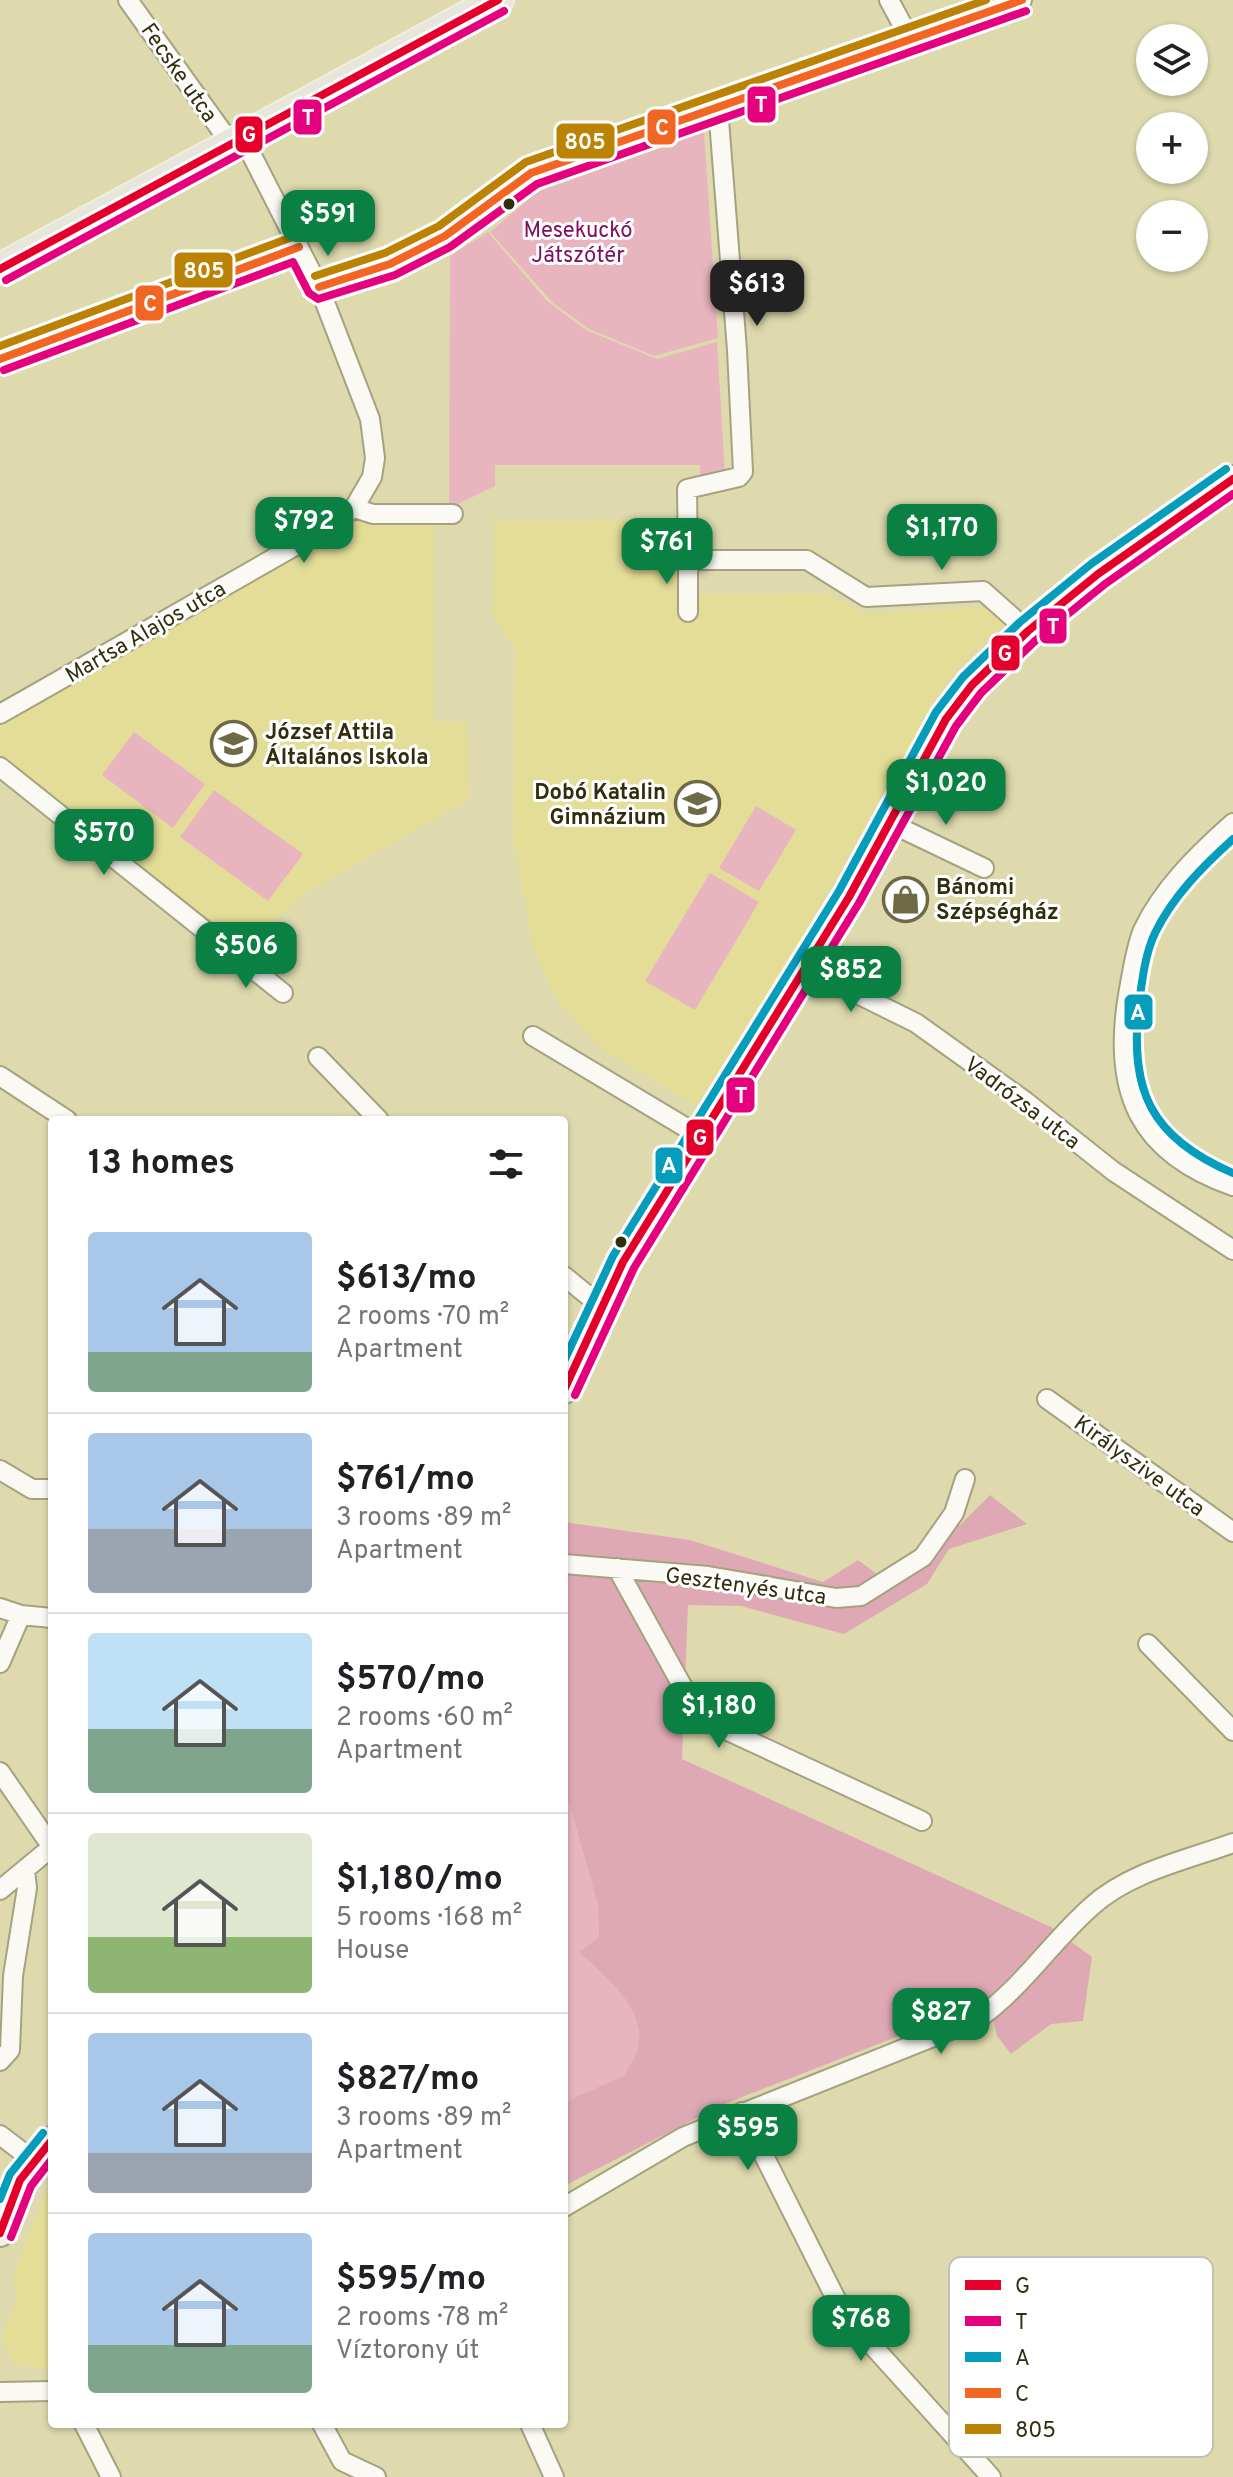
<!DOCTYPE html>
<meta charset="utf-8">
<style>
body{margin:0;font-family:Overpass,sans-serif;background:#f2f2f2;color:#202124;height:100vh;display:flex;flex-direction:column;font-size:30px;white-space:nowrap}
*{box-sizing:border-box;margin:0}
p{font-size:26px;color:#757577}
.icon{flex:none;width:44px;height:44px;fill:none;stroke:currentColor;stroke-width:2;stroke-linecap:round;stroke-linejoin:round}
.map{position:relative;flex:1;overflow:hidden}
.details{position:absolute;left:48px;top:1116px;width:520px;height:1312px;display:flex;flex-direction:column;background:#fff;border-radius:8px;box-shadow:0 2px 6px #0004}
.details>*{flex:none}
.tools{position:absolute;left:1136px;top:24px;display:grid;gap:16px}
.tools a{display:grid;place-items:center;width:72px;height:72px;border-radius:50%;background:#fff;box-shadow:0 2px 6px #0004;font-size:40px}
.price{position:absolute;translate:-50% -68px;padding:0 18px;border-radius:16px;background:#0b8043;color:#fff;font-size:26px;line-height:52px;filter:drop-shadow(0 2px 4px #0008)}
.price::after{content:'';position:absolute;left:50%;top:48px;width:24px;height:18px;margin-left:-12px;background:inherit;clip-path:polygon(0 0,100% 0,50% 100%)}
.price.active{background:#222;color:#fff}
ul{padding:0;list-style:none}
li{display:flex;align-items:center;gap:24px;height:200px;padding:0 40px}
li+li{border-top:2px solid #e0e0e0}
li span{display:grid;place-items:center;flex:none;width:224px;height:160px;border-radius:8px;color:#555}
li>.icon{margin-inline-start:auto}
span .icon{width:96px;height:96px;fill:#fffc;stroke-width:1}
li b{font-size:34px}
h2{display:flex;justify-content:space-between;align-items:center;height:96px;padding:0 40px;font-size:34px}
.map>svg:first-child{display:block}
</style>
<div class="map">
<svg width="1233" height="2477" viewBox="0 0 1233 2477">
<rect width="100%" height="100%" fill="#dedaae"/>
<path fill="#e4dd98" d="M354,508l80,6v207l33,1 1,78 -162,93 -71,61 -235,-187v-53z
M679,520l2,75 144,-2 39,20 121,-5 18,16 -57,57 -149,266 -101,159 -97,-59 -41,-46 -23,-48 -22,-114 2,-190 -22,-33 1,-95z
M52,2175v194l-38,-5 -12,-27 15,-42 -4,-17 3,-11z"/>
<path fill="#e8b4be" d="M704,132l14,206 -64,18 -65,-27 -36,-26 -63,-71 47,-40z
M488,232l59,69 39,29 71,29 60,-17 8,132 -25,5v-14h-205v21l-37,18h-9l1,-248z
M134,732l71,52 -32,44 -71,-53z
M214,790l89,64 -35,47 -88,-64z
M756,806l40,24 -37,61 -40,-23z
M710,873l49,29 -64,108 -50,-29z
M564,1785l34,120 1,32 -19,15c23,24 67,56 58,95 -2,10 -10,20 -14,29l-47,20 -13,9z"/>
<path fill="#dea9b5" d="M990,1495l37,29 -78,25 -22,35 -83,50 -103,-28 -53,-1 -6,154 369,168 41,30 -9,64 -32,3 -40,30 -14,-18 -8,-39 -31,16 -234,91 -160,82v-81l13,-9 47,-20c4,-9 12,-19 14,-29 9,-39 -35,-72 -59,-95l20,-15 -1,-32 -34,-120v-263l126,18 133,42 35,-22 34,25 45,-57 23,-3z"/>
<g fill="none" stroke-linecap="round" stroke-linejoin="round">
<defs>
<path id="street" d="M128,0l103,144
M889,0l21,39
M718,107l19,243 6,122 -4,5 -52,12 1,71h119l59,37 117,-6 45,40
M319,287l71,-23 55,-28 86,-63 491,-173
M0,359l299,-112
M354,508l19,6h80
M688,560v52
M0,714l304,-173 50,-33 18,-31 3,-19 -5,-39 -51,-132 -76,-149
M0,767l283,226
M890,823l94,45
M1233,823c-34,30 -70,65 -90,107 -8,19 -11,44 -15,65 -16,96 10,158 105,191
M805,968l111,55 109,78 88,70 120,79
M533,1036l167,100
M318,1057l61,63
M0,1076l67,44
M564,1276l38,31
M1047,1399l186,133
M0,1470l32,19h20
M564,1564l144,12 128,22 25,-2 62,-39 31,-44 11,-34
M617,1568l83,150 222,103
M0,1608l21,7 31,3
M1148,1644l85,87
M0,1663l21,-48
M0,1772l52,75
M0,1890l52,-43
M0,2061l10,-11 3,-74 14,-88 -2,-18
M742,2112l101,201 148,164
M0,2135l34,26
M564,2207l119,-70 295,-118c47,-34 72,-76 114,-113 37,-34 95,-46 141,-63
M0,2392l52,-1
M84,2424l27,53
M322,2424l20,37 34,16
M530,2424l24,53"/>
<path id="secondary" d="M564,1390l59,-128 226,-365 97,-178 26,-34 56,-54 70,-57 135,-95
M0,2233l20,-53 32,-40"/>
<path id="primary" d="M0,269l498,-269"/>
</defs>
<use href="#street" stroke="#a5a27f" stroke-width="22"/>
<use href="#secondary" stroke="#a5a27f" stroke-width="30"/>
<use href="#primary" stroke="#f0eedb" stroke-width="34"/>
<use href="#street" stroke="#faf9f3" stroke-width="18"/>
<use href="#secondary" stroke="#f1f0e7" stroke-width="26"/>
<use href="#primary" stroke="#e7e6db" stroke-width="30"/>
<defs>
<path id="bus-1" d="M0,269l498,-269
M564,1390l59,-128 226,-365 97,-178 26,-34 56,-54 70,-57 135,-95
M0,2233l20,-53 32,-40"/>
<path id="bus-2" d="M6,280l498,-269
M4,370l289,-108 16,31 9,6 77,-24 55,-28 87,-63 489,-173
M575,1395l59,-127 225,-365 97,-177 25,-33 55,-53 69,-56 128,-90
M11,2237l20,-51 21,-27"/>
<path id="bus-3" d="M1233,839c-30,27 -60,57 -78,94 -10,21 -13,48 -16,71 -10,87 12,134 94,169
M564,1361l49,-105 226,-365 97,-179 27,-35 57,-55 71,-58 135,-95
M0,2199l10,-25 33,-41"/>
<path id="bus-4" d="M319,287l71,-23 55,-28 86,-63 491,-173
M0,359l299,-112"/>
<path id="bus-5" d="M315,276l70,-23 54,-27 87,-64 460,-162
M0,346l295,-110"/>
</defs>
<use href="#bus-1" stroke="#fff" stroke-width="14"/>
<use href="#bus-2" stroke="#fff" stroke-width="14"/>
<use href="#bus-3" stroke="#fff" stroke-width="14"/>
<use href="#bus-4" stroke="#fff" stroke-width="14"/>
<use href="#bus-5" stroke="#fff" stroke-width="14"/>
<use href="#bus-1" stroke="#e4002b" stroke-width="8"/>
<use href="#bus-2" stroke="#e5007d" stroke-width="8"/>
<use href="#bus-3" stroke="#059dbb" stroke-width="8"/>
<use href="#bus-4" stroke="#f26522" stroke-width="8"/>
<use href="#bus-5" stroke="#bc8204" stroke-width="8"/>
</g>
<defs>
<symbol id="school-ring" viewBox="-11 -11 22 22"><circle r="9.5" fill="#fff" stroke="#6e6a45" stroke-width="1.5"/><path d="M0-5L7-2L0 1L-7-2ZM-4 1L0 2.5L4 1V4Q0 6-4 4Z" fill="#6e6a45"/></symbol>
<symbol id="shop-ring" viewBox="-11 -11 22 22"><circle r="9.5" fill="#fff" stroke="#6e6a45" stroke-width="1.5"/><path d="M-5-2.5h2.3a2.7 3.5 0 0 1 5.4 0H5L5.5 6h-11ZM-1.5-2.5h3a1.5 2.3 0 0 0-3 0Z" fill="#6e6a45"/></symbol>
</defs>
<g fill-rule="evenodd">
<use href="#school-ring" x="208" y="718" width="51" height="51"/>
<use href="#school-ring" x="672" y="778" width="51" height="51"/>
<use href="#shop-ring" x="880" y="874" width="51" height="51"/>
</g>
<g fill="#312e0c" stroke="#fff" stroke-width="3">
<circle cx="509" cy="204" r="7"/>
<circle cx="621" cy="1242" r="7"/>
</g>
<g text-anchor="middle" stroke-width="6" stroke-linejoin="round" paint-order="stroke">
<g font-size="22" fill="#312e0c" stroke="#fff">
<text transform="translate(180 72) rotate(55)" y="8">Fecske utca</text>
<text transform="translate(145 631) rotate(-30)" y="8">Martsa Alajos utca</text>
<text transform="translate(1023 1102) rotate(37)" y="8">Vadrózsa utca</text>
<text transform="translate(1140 1465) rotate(36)" y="8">Királyszive utca</text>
<text transform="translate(746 1585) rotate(8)" y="8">Gesztenyés utca</text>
</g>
<g font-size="22" fill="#800f5f" stroke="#fff">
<text x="578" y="237">Mesekuckó<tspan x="578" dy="25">Játszótér</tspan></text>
</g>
<g font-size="22" font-weight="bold" fill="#312e0c" stroke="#fff" text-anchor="start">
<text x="265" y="739">József Attila<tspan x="265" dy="25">Általános Iskola</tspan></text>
<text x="666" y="799" text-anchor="end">Dobó Katalin<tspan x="666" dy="25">Gimnázium</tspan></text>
<text x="936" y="894">Bánomi<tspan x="936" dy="25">Szépségház</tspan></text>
</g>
</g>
<rect x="949" y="2257" width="264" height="200" rx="12" fill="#fff" stroke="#c1c0b6" stroke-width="2"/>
<rect x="965" y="2280" width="36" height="10" fill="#e4002b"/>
<rect x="965" y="2316" width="36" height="10" fill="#e5007d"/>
<rect x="965" y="2352" width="36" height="10" fill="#059dbb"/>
<rect x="965" y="2388" width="36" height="10" fill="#f26522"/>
<rect x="965" y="2424" width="36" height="10" fill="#bc8204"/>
<g font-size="22" fill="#312e0c">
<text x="1015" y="2293">G</text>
<text x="1015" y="2329">T</text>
<text x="1015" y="2365">A</text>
<text x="1015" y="2401">C</text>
<text x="1015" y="2437">805</text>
</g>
<g stroke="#fff" stroke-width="3">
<rect x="746" y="85" width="31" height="39" rx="8" fill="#e5007d"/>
<rect x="292" y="98" width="31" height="38" rx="8" fill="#e5007d"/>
<rect x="646" y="108" width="31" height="38" rx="8" fill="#f26522"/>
<rect x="234" y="115" width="30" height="39" rx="8" fill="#e4002b"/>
<rect x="555" y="122" width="61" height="38" rx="8" fill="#bc8204"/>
<rect x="173" y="251" width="61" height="38" rx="8" fill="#bc8204"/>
<rect x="134" y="284" width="31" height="38" rx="8" fill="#f26522"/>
<rect x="1038" y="607" width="30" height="38" rx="8" fill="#e5007d"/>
<rect x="990" y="634" width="31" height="38" rx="8" fill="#e4002b"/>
<rect x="1123" y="993" width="31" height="38" rx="8" fill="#059dbb"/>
<rect x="725" y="1076" width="31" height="38" rx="8" fill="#e5007d"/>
<rect x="685" y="1118" width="30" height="39" rx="8" fill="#e4002b"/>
<rect x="654" y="1146" width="30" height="39" rx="8" fill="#059dbb"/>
</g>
<g font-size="22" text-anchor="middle" font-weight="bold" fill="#fff">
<text x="761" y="112">T</text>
<text x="308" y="125">T</text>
<text x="662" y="135">C</text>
<text x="249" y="142">G</text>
<text x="585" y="149">805</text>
<text x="204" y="278">805</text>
<text x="150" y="311">C</text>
<text x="1053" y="634">T</text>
<text x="1005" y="661">G</text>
<text x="1138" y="1020">A</text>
<text x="741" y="1103">T</text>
<text x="700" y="1145">G</text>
<text x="669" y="1173">A</text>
</g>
</svg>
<div class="tools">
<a><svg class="icon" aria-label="layers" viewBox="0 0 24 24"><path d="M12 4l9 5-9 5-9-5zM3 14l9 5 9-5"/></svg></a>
<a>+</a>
<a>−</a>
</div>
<b class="price" style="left:328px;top:258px">$591</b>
<b class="price active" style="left:757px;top:328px">$613</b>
<b class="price" style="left:304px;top:565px">$792</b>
<b class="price" style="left:942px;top:572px">$1,170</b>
<b class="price" style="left:667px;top:586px">$761</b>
<b class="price" style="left:946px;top:827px">$1,020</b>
<b class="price" style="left:104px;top:877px">$570</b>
<b class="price" style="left:246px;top:990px">$506</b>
<b class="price" style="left:851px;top:1014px">$852</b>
<b class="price" style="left:719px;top:1750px">$1,180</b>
<b class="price" style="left:941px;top:2056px">$827</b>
<b class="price" style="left:748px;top:2172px">$595</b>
<b class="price" style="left:861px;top:2363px">$768</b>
<section class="details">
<h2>13 homes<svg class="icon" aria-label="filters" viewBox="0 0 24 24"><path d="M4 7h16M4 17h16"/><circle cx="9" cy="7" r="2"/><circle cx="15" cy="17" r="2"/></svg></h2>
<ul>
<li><span style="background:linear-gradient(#a9c7e8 75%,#7fa58c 0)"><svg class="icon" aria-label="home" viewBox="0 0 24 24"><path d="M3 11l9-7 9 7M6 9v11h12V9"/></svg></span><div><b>$613/mo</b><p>2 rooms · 70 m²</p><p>Apartment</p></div></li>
<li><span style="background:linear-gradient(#a9c7e8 60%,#9aa5b1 0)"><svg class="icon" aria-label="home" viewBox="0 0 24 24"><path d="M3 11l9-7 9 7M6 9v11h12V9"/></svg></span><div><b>$761/mo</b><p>3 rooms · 89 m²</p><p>Apartment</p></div></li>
<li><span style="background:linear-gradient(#bfe0f5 60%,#7fa58c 0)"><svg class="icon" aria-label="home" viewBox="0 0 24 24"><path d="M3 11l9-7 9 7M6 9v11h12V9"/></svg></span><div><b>$570/mo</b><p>2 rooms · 60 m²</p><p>Apartment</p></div></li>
<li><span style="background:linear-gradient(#dfe7d0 65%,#8fb573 0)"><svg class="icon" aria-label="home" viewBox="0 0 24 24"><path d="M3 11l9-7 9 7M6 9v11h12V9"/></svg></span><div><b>$1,180/mo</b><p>5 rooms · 168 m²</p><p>House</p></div></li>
<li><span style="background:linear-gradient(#a9c7e8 75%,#9aa5b1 0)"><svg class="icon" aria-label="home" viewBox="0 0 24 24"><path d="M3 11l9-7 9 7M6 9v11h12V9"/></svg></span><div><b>$827/mo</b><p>3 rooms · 89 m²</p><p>Apartment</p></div></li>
<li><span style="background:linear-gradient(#a9c7e8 70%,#7fa58c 0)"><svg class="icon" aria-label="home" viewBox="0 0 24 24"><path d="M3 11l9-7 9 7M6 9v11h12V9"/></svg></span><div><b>$595/mo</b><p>2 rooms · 78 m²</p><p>Víztorony út</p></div></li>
</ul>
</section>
</div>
